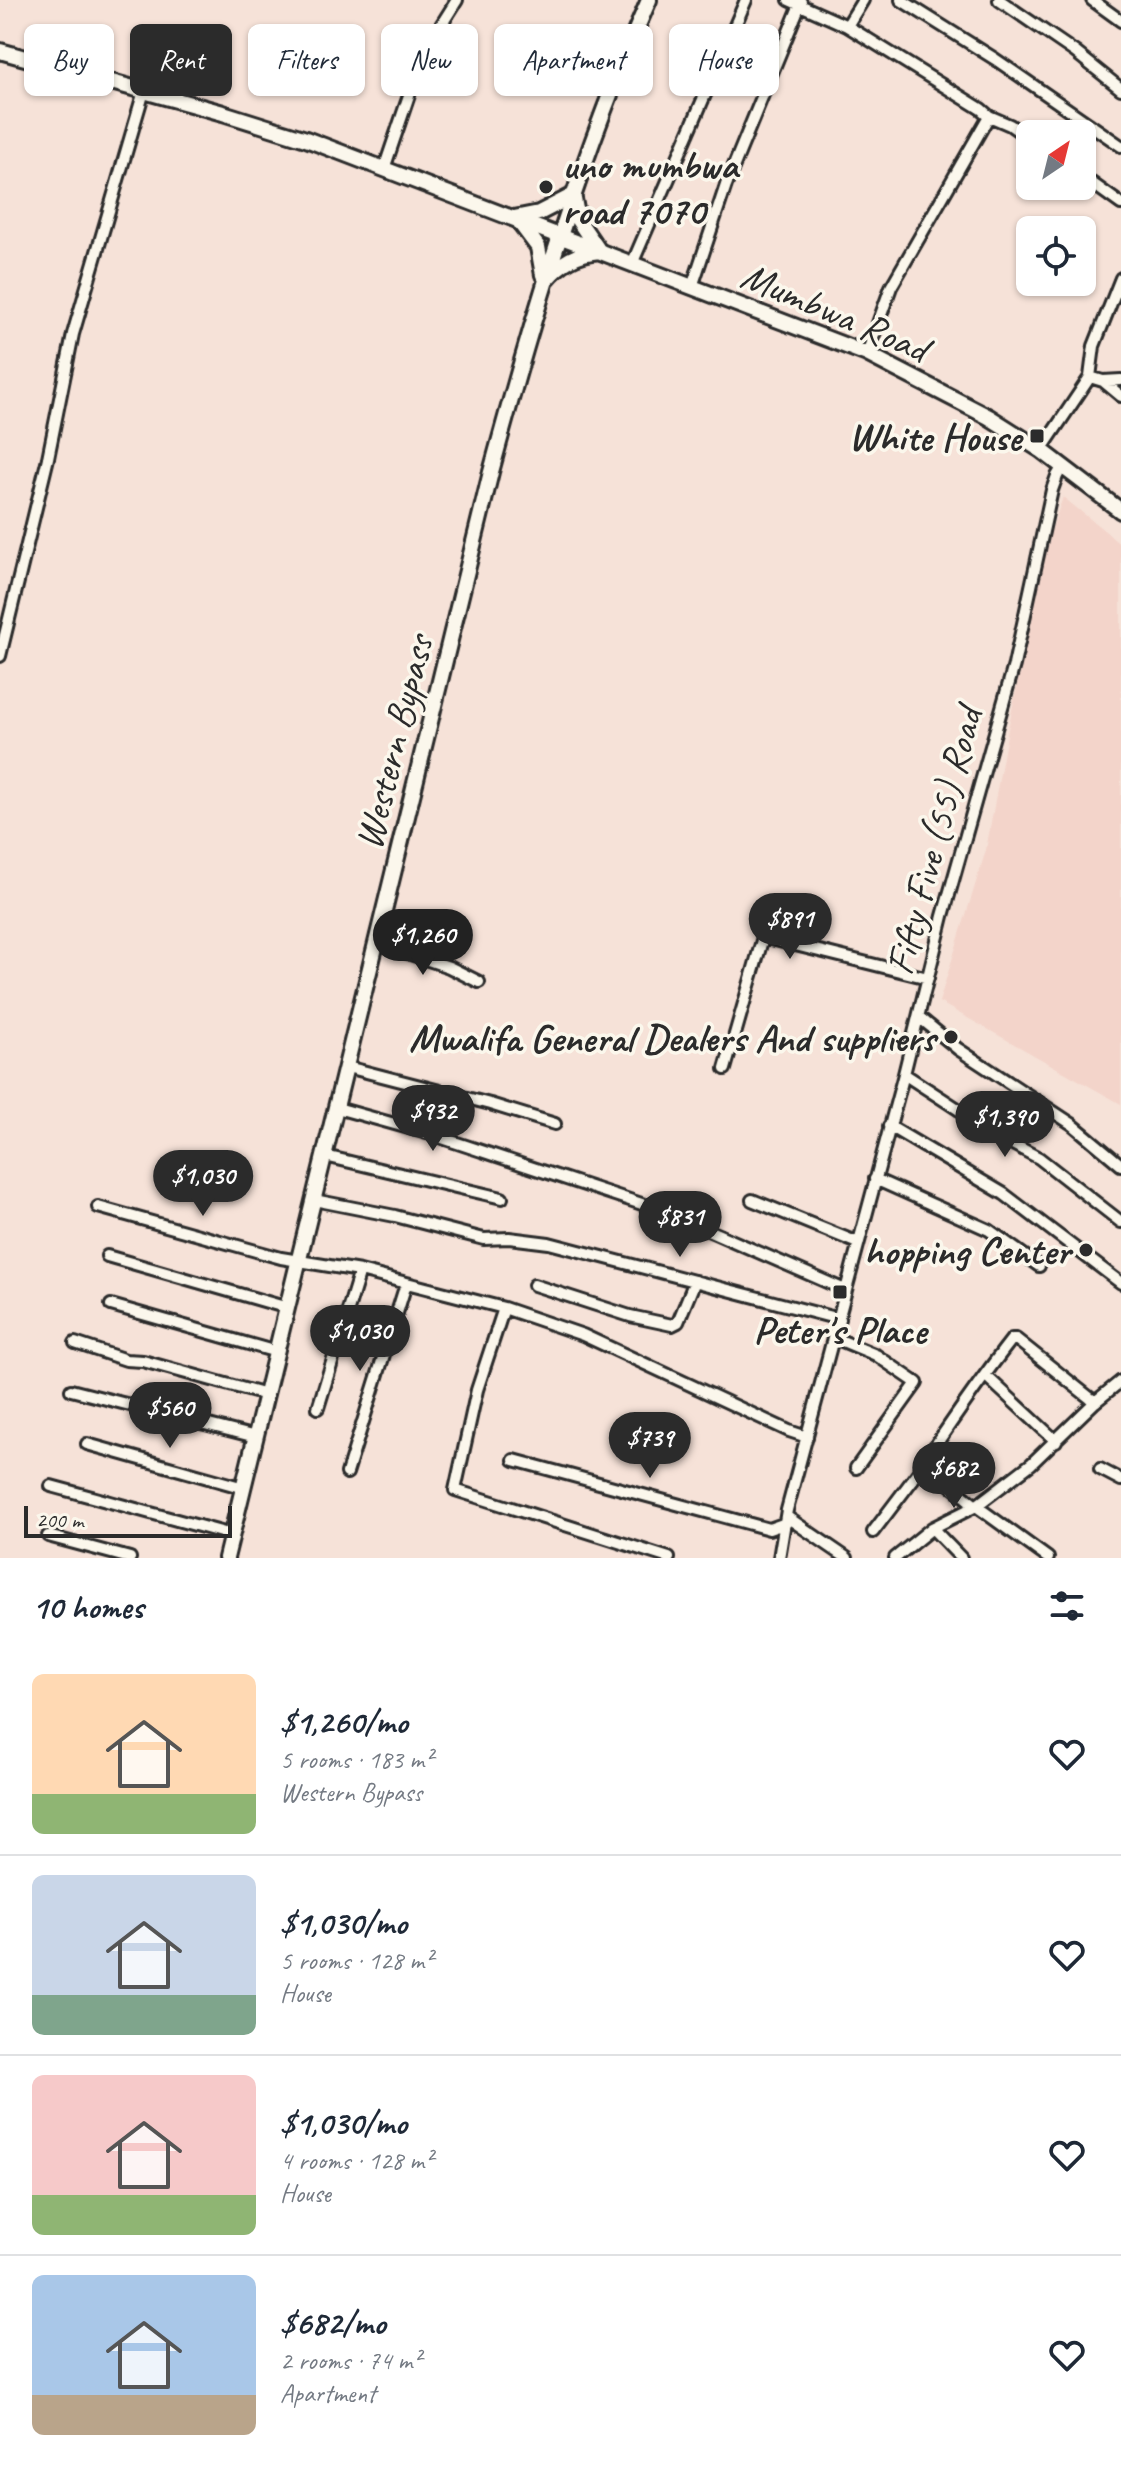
<!DOCTYPE html>
<meta charset="utf-8">
<style>
body{margin:0;font-family:Caveat,sans-serif;background:#f2f2f3;color:#1f2937;height:100vh;display:flex;flex-direction:column;font-size:30px;white-space:nowrap}
*{box-sizing:border-box;margin:0}
p{font-size:26px;color:#747a83}
.icon{flex:none;width:44px;height:44px;fill:none;stroke:currentColor;stroke-width:2;stroke-linecap:round;stroke-linejoin:round}
.map{position:relative;height:1558px;overflow:hidden}
.panel{display:flex;flex-direction:column;background:#fff;flex:1}
.panel>*{flex:none}
.guide{position:absolute;left:24px;top:24px;width:1074px;height:72px;display:flex;gap:16px}
.needle{width:52px;rotate:35deg}
.tools{position:absolute;left:1016px;top:120px;display:grid;gap:16px}
.tools a{display:grid;place-items:center;width:80px;height:80px;border-radius:12px;background:#fff;box-shadow:0 2px 6px #0004;font-size:40px}
.scale{position:absolute;left:24px;bottom:20px;width:208px;box-sizing:border-box;padding-left:8px;border:4px solid #2b2b2b;border-top:0;font-size:22px;line-height:28px;white-space:nowrap;color:#2b2b2b;-webkit-text-stroke:6px #fbf7ec;paint-order:stroke}
.price{position:absolute;translate:-50% -68px;padding:0 18px;border-radius:28px;background:#2b2b2b;color:#fff;font-size:26px;line-height:52px;filter:drop-shadow(0 2px 4px #0008)}
.price::after{content:'';position:absolute;left:50%;top:48px;width:24px;height:18px;margin-left:-12px;background:inherit;clip-path:polygon(0 0,100% 0,50% 100%)}
.price.current{background:#222;color:#fff}
ul{padding:0;list-style:none}
li{display:flex;align-items:center;gap:24px;height:200px;padding:0 32px}
li+li{border-top:2px solid #e0e1e3}
li span{display:grid;place-items:center;flex:none;width:224px;height:160px;border-radius:12px;color:#555}
li>.icon{margin-inline-start:auto}
span .icon{width:96px;height:96px;fill:#fffc;stroke-width:1}
li b{font-size:34px}
h2{display:flex;justify-content:space-between;align-items:center;height:96px;padding:0 32px;font-size:34px}
.chip{padding:0 28px;border-radius:12px;background:#fff;box-shadow:0 2px 6px #0004;font-size:28px;line-height:72px}
.chip.current{background:#2b2b2b;color:#fff}
.map>svg:first-child{display:block}
</style>
<div class="map">
<svg width="1121" height="1558" viewBox="0 0 1121 1558">
<rect width="100%" height="100%" fill="#f6e2d8"/>
<filter id="ink" filterUnits="userSpaceOnUse"><feTurbulence type="fractalNoise" baseFrequency=".0125" numOctaves="2"/><feDisplacementMap in="SourceGraphic" scale="16" xChannelSelector="R" yChannelSelector="G"/><feConvolveMatrix kernelMatrix="1 2 1 2 8 2 1 2 1" color-interpolation-filters="sRGB"/></filter>
<g filter="url(#ink)">
<path fill="#f3d4ca" d="M1063,497l58,47v560l-182,-102 47,-152 23,-126 38,-181z"/>
<g fill="none" stroke-linecap="round" stroke-linejoin="round">
<defs>
<path id="minor" d="M789,0l58,26 134,83 8,7 -98,171 -24,67
M901,0l94,59 126,87
M999,0l76,52 46,37
M1092,0l29,21
M847,26l16,-26
M989,116l21,9 20,14
M384,169l39,-115 34,-54
M1082,176l39,28
M632,264l114,-264
M692,287l34,-102 75,-183
M1090,377l13,4 18,-1
M1103,381l18,15
M1041,450l49,-73 4,-31 27,-68
M0,656l48,-198 25,-124 71,-243
M377,943l72,24 30,15
M919,1017l39,32 114,75 49,41
M347,1067l143,37 65,20
M725,1069l38,-132 165,41
M904,1074l103,67 32,17 82,64
M337,1108l90,25 242,80 176,77
M889,1126l115,68 117,89
M325,1156l177,42
M875,1179l114,51 50,36
M314,1200l81,16 89,23 25,-1 40,5 290,76
M752,1200l106,43
M98,1207l183,51 79,13 144,37
M107,1256l181,52
M534,1285l96,31 42,9 6,-3 17,-41
M111,1305l166,47
M835,1338l41,17 41,28 -61,85
M75,1343l51,17 17,1 123,34
M986,1376l70,65
M71,1390l185,47
M318,1408l42,-137
M87,1444l157,44
M514,1460l255,69 17,-6
M929,1466v-11c27,-40 54,-79 83,-116h4l79,63
M1100,1469l21,11
M347,1473l59,-189
M51,1486l181,49
M787,1517l60,41
M932,1528l29,30
M873,1532l50,-66h4l49,40 72,52
M48,1536l82,22
M669,1558l-214,-68 22,-100 27,-82 79,27 206,96 18,6
M779,1558l8,-48 117,-436 39,-158 71,-251 38,-175 5,-14 6,-10
M895,1558l37,-30 44,-22 55,-42 64,-62 26,-21"/>
<path id="major" d="M0,51l223,62 83,26 561,215 122,63 52,33 80,61
M574,199l4,21 19,28
M514,218l25,-5 35,-18
M520,223l18,24 5,28
M546,280c15,-18 31,-27 54,-29
M226,1558l265,-1086c43,-160 91,-320 158,-472"/>
</defs>
<use href="#minor" stroke="#2b2b2b" stroke-width="16"/>
<use href="#major" stroke="#2b2b2b" stroke-width="20"/>
<use href="#minor" stroke="#fbf7ec" stroke-width="10"/>
<use href="#major" stroke="#fbf7ec" stroke-width="14"/>
</g>
</g>
<g fill="#2b2b2b" stroke="#fbf7ec" stroke-width="3">
<circle cx="546" cy="187" r="8"/>
<rect x="1029" y="428" width="16" height="16" rx="4"/>
<circle cx="951" cy="1037" r="8"/>
<circle cx="1086" cy="1250" r="8"/>
<rect x="832" y="1284" width="16" height="16" rx="4"/>
</g>
<g text-anchor="middle" stroke-width="7" stroke-linejoin="round" paint-order="stroke">
<g font-size="40" font-weight="bold" fill="#2b2b2b" stroke="#fbf7ec" text-anchor="end">
<text x="562" y="178" text-anchor="start">uno mumbwa<tspan x="562" dy="46">road 7070</tspan></text>
<text x="1021" y="450">White House</text>
<text x="935" y="1051">Mwalifa General Dealers And suppliers</text>
<text x="1070" y="1264">hopping Center</text>
<text x="840" y="1343" text-anchor="middle">Peter's Place</text>
</g>
<g font-size="40" fill="#2b2b2b" stroke="#fbf7ec">
<text transform="translate(835 311) rotate(23)" y="14">Mumbwa Road</text>
<text transform="translate(393 742) rotate(-76)" y="14">Western Bypass</text>
<text transform="translate(933 841) rotate(-75)" y="14">Fifty Five (55) Road</text>
</g>
</g>
</svg>
<div class="tools">
<a><svg class="needle" viewBox="-14 -14 28 28"><path d="M0-13l5 13h-10z" fill="#e53935"/><path d="M0 13l5-13h-10z" fill="#747a83"/></svg></a>
<a><svg class="icon" aria-label="locate" viewBox="0 0 24 24"><circle cx="12" cy="12" r="6"/><path d="M12 2v4M12 18v4M2 12h4M18 12h4"/></svg></a>
</div>
<div class="scale">200 m</div>
<b class="price" style="left:790px;top:961px">$891</b>
<b class="price current" style="left:423px;top:977px">$1,260</b>
<b class="price" style="left:433px;top:1153px">$932</b>
<b class="price" style="left:1005px;top:1159px">$1,390</b>
<b class="price" style="left:203px;top:1218px">$1,030</b>
<b class="price" style="left:680px;top:1259px">$831</b>
<b class="price" style="left:360px;top:1373px">$1,030</b>
<b class="price" style="left:170px;top:1450px">$560</b>
<b class="price" style="left:650px;top:1480px">$739</b>
<b class="price" style="left:954px;top:1510px">$682</b>
<div class="guide">
<a class="chip">Buy</a>
<a class="chip current">Rent</a>
<a class="chip">Filters</a>
<a class="chip">New</a>
<a class="chip">Apartment</a>
<a class="chip">House</a>
</div>
</div>
<section class="panel">
<h2>10 homes<svg class="icon" aria-label="filters" viewBox="0 0 24 24"><path d="M4 7h16M4 17h16"/><circle cx="9" cy="7" r="2"/><circle cx="15" cy="17" r="2"/></svg></h2>
<ul>
<li><span style="background:linear-gradient(#ffd9b3 75%,#8fb573 0)"><svg class="icon" aria-label="home" viewBox="0 0 24 24"><path d="M3 11l9-7 9 7M6 9v11h12V9"/></svg></span><div><b>$1,260/mo</b><p>5 rooms · 183 m²</p><p>Western Bypass</p></div><svg class="icon" aria-label="heart" viewBox="0 0 24 24"><path d="M12 20l-8-8c-3-5 5-10 8-4 3-6 11-1 8 4z"/></svg></li>
<li><span style="background:linear-gradient(#c9d6e8 75%,#7fa58c 0)"><svg class="icon" aria-label="home" viewBox="0 0 24 24"><path d="M3 11l9-7 9 7M6 9v11h12V9"/></svg></span><div><b>$1,030/mo</b><p>5 rooms · 128 m²</p><p>House</p></div><svg class="icon" aria-label="heart" viewBox="0 0 24 24"><path d="M12 20l-8-8c-3-5 5-10 8-4 3-6 11-1 8 4z"/></svg></li>
<li><span style="background:linear-gradient(#f6c9c9 75%,#8fb573 0)"><svg class="icon" aria-label="home" viewBox="0 0 24 24"><path d="M3 11l9-7 9 7M6 9v11h12V9"/></svg></span><div><b>$1,030/mo</b><p>4 rooms · 128 m²</p><p>House</p></div><svg class="icon" aria-label="heart" viewBox="0 0 24 24"><path d="M12 20l-8-8c-3-5 5-10 8-4 3-6 11-1 8 4z"/></svg></li>
<li><span style="background:linear-gradient(#a9c7e8 75%,#b9a48a 0)"><svg class="icon" aria-label="home" viewBox="0 0 24 24"><path d="M3 11l9-7 9 7M6 9v11h12V9"/></svg></span><div><b>$682/mo</b><p>2 rooms · 74 m²</p><p>Apartment</p></div><svg class="icon" aria-label="heart" viewBox="0 0 24 24"><path d="M12 20l-8-8c-3-5 5-10 8-4 3-6 11-1 8 4z"/></svg></li>
</ul>
</section>
